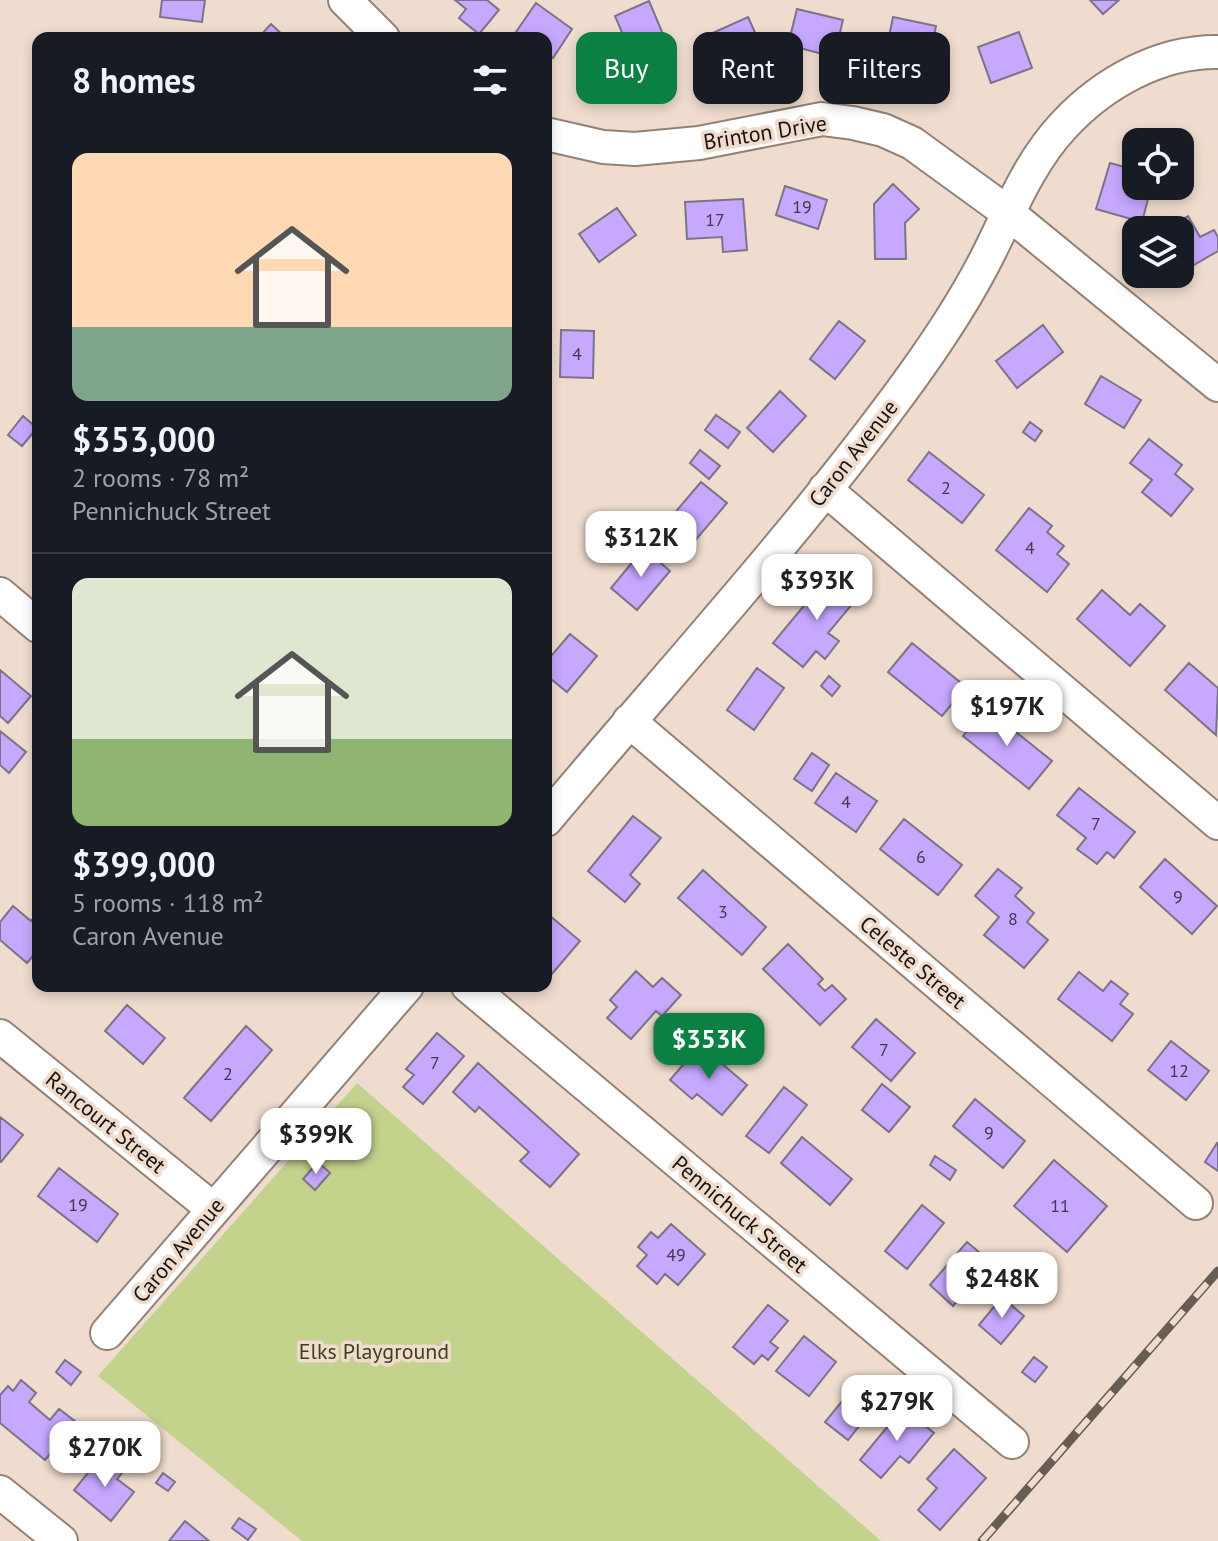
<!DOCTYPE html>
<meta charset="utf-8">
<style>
body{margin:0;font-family:"PT Sans",sans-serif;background:#20242c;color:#f1f3f6;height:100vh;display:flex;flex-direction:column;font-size:30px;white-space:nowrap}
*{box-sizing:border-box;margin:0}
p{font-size:26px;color:#9ea1a6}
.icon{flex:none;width:44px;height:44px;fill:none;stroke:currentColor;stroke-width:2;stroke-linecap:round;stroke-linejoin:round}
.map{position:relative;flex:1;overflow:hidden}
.details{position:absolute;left:32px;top:32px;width:520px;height:960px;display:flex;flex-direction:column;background:#171b24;border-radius:16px;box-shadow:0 4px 12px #0003}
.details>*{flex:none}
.guide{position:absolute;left:576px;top:32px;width:522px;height:72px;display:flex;gap:16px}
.tools{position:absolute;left:1122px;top:128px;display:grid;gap:16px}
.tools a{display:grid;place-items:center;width:72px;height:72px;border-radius:16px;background:#171b24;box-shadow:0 4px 12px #0003;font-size:40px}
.price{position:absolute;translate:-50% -68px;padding:0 18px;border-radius:16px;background:#fff;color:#222;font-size:26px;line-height:52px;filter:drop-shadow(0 2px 4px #0008)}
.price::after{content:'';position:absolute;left:50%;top:48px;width:24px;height:18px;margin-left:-12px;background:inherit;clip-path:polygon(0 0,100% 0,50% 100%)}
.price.active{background:#0b8043;color:#fff}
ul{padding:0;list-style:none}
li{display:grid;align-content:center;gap:16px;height:424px;padding:0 40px}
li+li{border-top:2px solid #363941}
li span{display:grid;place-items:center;height:248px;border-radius:16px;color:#555}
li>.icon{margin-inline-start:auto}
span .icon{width:144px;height:144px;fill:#fffc;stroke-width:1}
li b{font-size:34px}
h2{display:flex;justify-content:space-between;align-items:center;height:96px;padding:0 40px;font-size:34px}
.pill{padding:0 28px;border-radius:16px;background:#171b24;box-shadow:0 4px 12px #0003;font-size:28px;line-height:72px}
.pill.active{background:#0b8043;color:#fff}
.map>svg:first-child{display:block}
</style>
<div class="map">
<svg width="1218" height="1541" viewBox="0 0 1218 1541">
<rect width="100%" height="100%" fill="#efdcce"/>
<path fill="#c3d38c" d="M357,1083l524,458h-579l-204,-165z"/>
<path fill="#c6a8ff" stroke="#7a7486" stroke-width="2" d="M162,0h43l-3,22 -42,-5z
M455,0h32l12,10 -20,24 -20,-16 7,-9z
M1090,0h29l-16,14z
M649,1l19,45 -34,15 -19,-45z
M536,3l36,26 -19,29 -7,-5v-15h-21l-9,-6z
M797,9l46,11 -9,37 -46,-12z
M748,17l15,33 -41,19 -16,-33z
M893,17l43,9 -8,39 -43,-9z
M271,24l15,14h-28z
M1019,32l13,36 -41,15 -13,-36z
M1110,163l26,7 -1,21 14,4 -7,27 -46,-13z
M893,184l26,25 -14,14 1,36h-31l-1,-55z
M785,186l42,14 -9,29 -42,-14z
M743,199l4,51 -24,2 -1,-15 -35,2 -2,-37z
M617,208l19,27 -37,27 -20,-28z
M1188,216l12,21 14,-7 4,7v14l-38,22v-43h-17z
M839,321l26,20 -30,38 -25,-20z
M1043,325l20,27 -46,36 -21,-27z
M561,330l33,1 -1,47 -33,-1z
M1101,376l40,24 -17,28 -39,-24z
M780,391l26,25 -33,36 -26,-24z
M716,415l24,17 -12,16 -23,-18z
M23,416l14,12 -15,18 -14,-11z
M1030,422l12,9 -7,10 -12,-9z
M1149,439l33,26 -7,9 18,15 -22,27 -29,-24 10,-12 -22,-17z
M700,450l20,16 -11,13 -19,-16z
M929,452l55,43 -22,28 -54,-43z
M701,482l26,21 -34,40 -26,-21z
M1029,508l23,18 -5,6 17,14 -7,8 12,10 -22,28 -51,-42z
M644,548l26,23 -33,39 -26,-22z
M831,573l28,23 -31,37 11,8 -14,18 -9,-8 -13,16 -30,-24z
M1102,590l28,25 10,-11 25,22 -35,40 -53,-47z
M570,634l27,22 -30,36 -21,-17v-13z
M912,643l54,44 -24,29 -54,-44z
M1189,663l29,25 -2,47 -51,-45z
M757,668l27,20 -30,42 -27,-20z
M0,670l31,26 -23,27 -8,-7z
M829,676l11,10 -8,10 -11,-10z
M985,707l67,54 -23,28 -66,-53z
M0,731l26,21 -17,21 -9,-8z
M812,753l17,12 -17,26 -18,-12z
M836,773l41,28 -21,31 -41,-29z
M1079,788l56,44 -21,26 -7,-6 -10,12 -20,-15 9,-11 -29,-23z
M633,816l28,22 -31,37 10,9 -15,18 -37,-31z
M904,819l58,46 -24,30 -58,-46z
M1165,859l52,47 -25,28 -52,-47z
M998,869l24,19 -7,8 19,17 -7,9 21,18 -24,28 -40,-33 15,-18 -24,-21z
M703,870l63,57 -24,28 -64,-57z
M13,906l18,15 7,-8v37l-11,13 -27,-23v-18z
M549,915l31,26 -29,34 -5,-4v-52z
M788,944l35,35 -5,5 7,7 7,-6 14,14 -26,26 -57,-56z
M636,971l17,16 9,-9 19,17 -19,21 -6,-5 -25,28 -24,-21 10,-11 -7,-7z
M1079,972l24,19 8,-10 17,13 -8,10 13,10 -21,27 -54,-42z
M127,1005l38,33 -22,26 -38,-33z
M876,1019l39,34 -24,28 -39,-34z
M246,1026l26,24 -61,71 -27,-23z
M437,1033l27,23 -41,48 -20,-17 11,-12 -8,-6z
M1171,1041l38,30 -23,29 -38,-30z
M700,1045l47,40 -25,30 -25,-21 -5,5 -22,-19z
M478,1063l101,91 -29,33 -30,-26 9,-9 -50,-45 -4,5 -22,-20z
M882,1084l28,23 -21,25 -27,-22z
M784,1087l23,18 -38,48 -23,-17z
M975,1099l50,42 -22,27 -50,-42z
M0,1117l23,18 -22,27h-1z
M802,1137l50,42 -22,26 -49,-42z
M1217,1143l1,1v27l-13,-9z
M935,1156l21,14 -6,10 -20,-15z
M1054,1160l53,46 -40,46 -53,-46z
M318,1162l12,11 -15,17 -12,-11z
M59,1168l59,46 -21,28 -59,-46z
M922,1205l22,18 -37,46 -22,-18z
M671,1224l34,30 -27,31 -13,-11 -8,10 -20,-18 10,-11 -9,-8 13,-15 7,6z
M967,1242l24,20 -38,44 -23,-21z
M1002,1297l22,19 -23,28 -22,-19z
M768,1305l20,16 -18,21 8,6 -10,12 -6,-5 -8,9 -21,-17z
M804,1336l32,26 -27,34 -33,-25z
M1034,1357l13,10 -12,15 -13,-10z
M65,1360l16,12 -10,13 -15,-13z
M21,1380l15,13 -7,9 21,18 9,-11 17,13 -31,38 -45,-37v-28l8,-9 5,5z
M857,1383l22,18 -31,39 -23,-18z
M903,1408l31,25 -25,30 -9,-7 -19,22 -21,-18z
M954,1449l32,29 -46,52 -22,-20 19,-22 -10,-9z
M112,1458l14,10 -9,11 17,13 -23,29 -37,-31 22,-27 7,6z
M163,1473l12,9 -7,9 -12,-8z
M239,1518l17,11 -8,11 -16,-12z
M185,1521l24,20h-40z"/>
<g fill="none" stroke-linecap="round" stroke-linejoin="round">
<defs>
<path id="minor" d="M345,0l38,38
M546,134l57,13 32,2 64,-6 123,-24 31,4 30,7 29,13 95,69 211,173
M825,489l393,334
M0,594l38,32
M629,721l567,482
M546,820c118,-141 246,-280 355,-428 31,-42 67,-96 90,-143 21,-43 40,-89 73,-124 39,-42 96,-74 154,-73
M468,986l544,456
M0,1036l213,173
M107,1333l300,-347
M0,1492l61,49"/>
</defs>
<use href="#minor" stroke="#928275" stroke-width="36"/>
<use href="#minor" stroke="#fff" stroke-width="32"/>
<defs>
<path id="rail" d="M982,1541l236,-270"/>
</defs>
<use href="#rail" stroke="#675d54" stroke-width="9"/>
<use href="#rail" stroke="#efdcce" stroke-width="6" stroke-dasharray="18" stroke-linecap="butt"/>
</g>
<g text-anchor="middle" stroke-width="7" stroke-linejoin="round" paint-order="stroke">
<g font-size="18" fill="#44384a">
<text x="802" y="213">19</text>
<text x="715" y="226">17</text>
<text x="577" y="360">4</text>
<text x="946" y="494">2</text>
<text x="1030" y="554">4</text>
<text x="846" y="808">4</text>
<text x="1096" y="830">7</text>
<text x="921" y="863">6</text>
<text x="1178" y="903">9</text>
<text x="723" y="918">3</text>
<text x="1013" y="925">8</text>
<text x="884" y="1056">7</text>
<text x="435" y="1069">7</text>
<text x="1179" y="1077">12</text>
<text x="228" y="1080">2</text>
<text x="989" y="1139">9</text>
<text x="78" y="1211">19</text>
<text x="1060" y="1212">11</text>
<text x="676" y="1261">49</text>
</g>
<g font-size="22" fill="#19130e" stroke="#efdcce">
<text transform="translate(765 132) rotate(-9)" y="8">Brinton Drive</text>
<text transform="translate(853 453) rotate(-52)" y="8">Caron Avenue</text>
<text transform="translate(913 962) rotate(40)" y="8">Celeste Street</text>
<text transform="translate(106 1122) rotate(39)" y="8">Rancourt Street</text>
<text transform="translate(740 1214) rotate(40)" y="8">Pennichuck Street</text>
<text transform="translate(178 1250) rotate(-50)" y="8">Caron Avenue</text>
</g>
<g font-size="22" fill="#3c431b" stroke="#efdcce">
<text x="374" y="1359">Elks Playground</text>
</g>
</g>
</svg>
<div class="tools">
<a><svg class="icon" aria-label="locate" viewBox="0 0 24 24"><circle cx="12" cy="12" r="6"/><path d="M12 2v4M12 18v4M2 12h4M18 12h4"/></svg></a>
<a><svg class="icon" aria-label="layers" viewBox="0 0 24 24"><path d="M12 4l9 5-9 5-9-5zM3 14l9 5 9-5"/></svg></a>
</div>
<b class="price" style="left:641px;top:579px">$312K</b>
<b class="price" style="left:817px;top:622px">$393K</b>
<b class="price" style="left:1007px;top:748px">$197K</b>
<b class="price active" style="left:709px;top:1081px">$353K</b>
<b class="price" style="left:316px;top:1176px">$399K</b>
<b class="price" style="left:1002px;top:1320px">$248K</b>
<b class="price" style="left:897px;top:1443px">$279K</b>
<b class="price" style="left:105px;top:1489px">$270K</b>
<div class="guide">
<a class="pill active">Buy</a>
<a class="pill">Rent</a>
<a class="pill">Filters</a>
</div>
<section class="details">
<h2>8 homes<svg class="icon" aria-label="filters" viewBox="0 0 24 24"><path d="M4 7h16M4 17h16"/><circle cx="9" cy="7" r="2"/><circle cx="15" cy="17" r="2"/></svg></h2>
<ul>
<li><span style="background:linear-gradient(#ffd9b3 70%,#7fa58c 0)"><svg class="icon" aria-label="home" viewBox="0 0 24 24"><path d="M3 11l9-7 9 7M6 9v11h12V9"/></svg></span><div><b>$353,000</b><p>2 rooms · 78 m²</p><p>Pennichuck Street</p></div></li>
<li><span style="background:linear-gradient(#dfe7d0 65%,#8fb573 0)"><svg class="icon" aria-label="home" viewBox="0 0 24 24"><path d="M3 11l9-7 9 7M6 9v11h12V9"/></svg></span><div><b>$399,000</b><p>5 rooms · 118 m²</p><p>Caron Avenue</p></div></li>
</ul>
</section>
</div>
